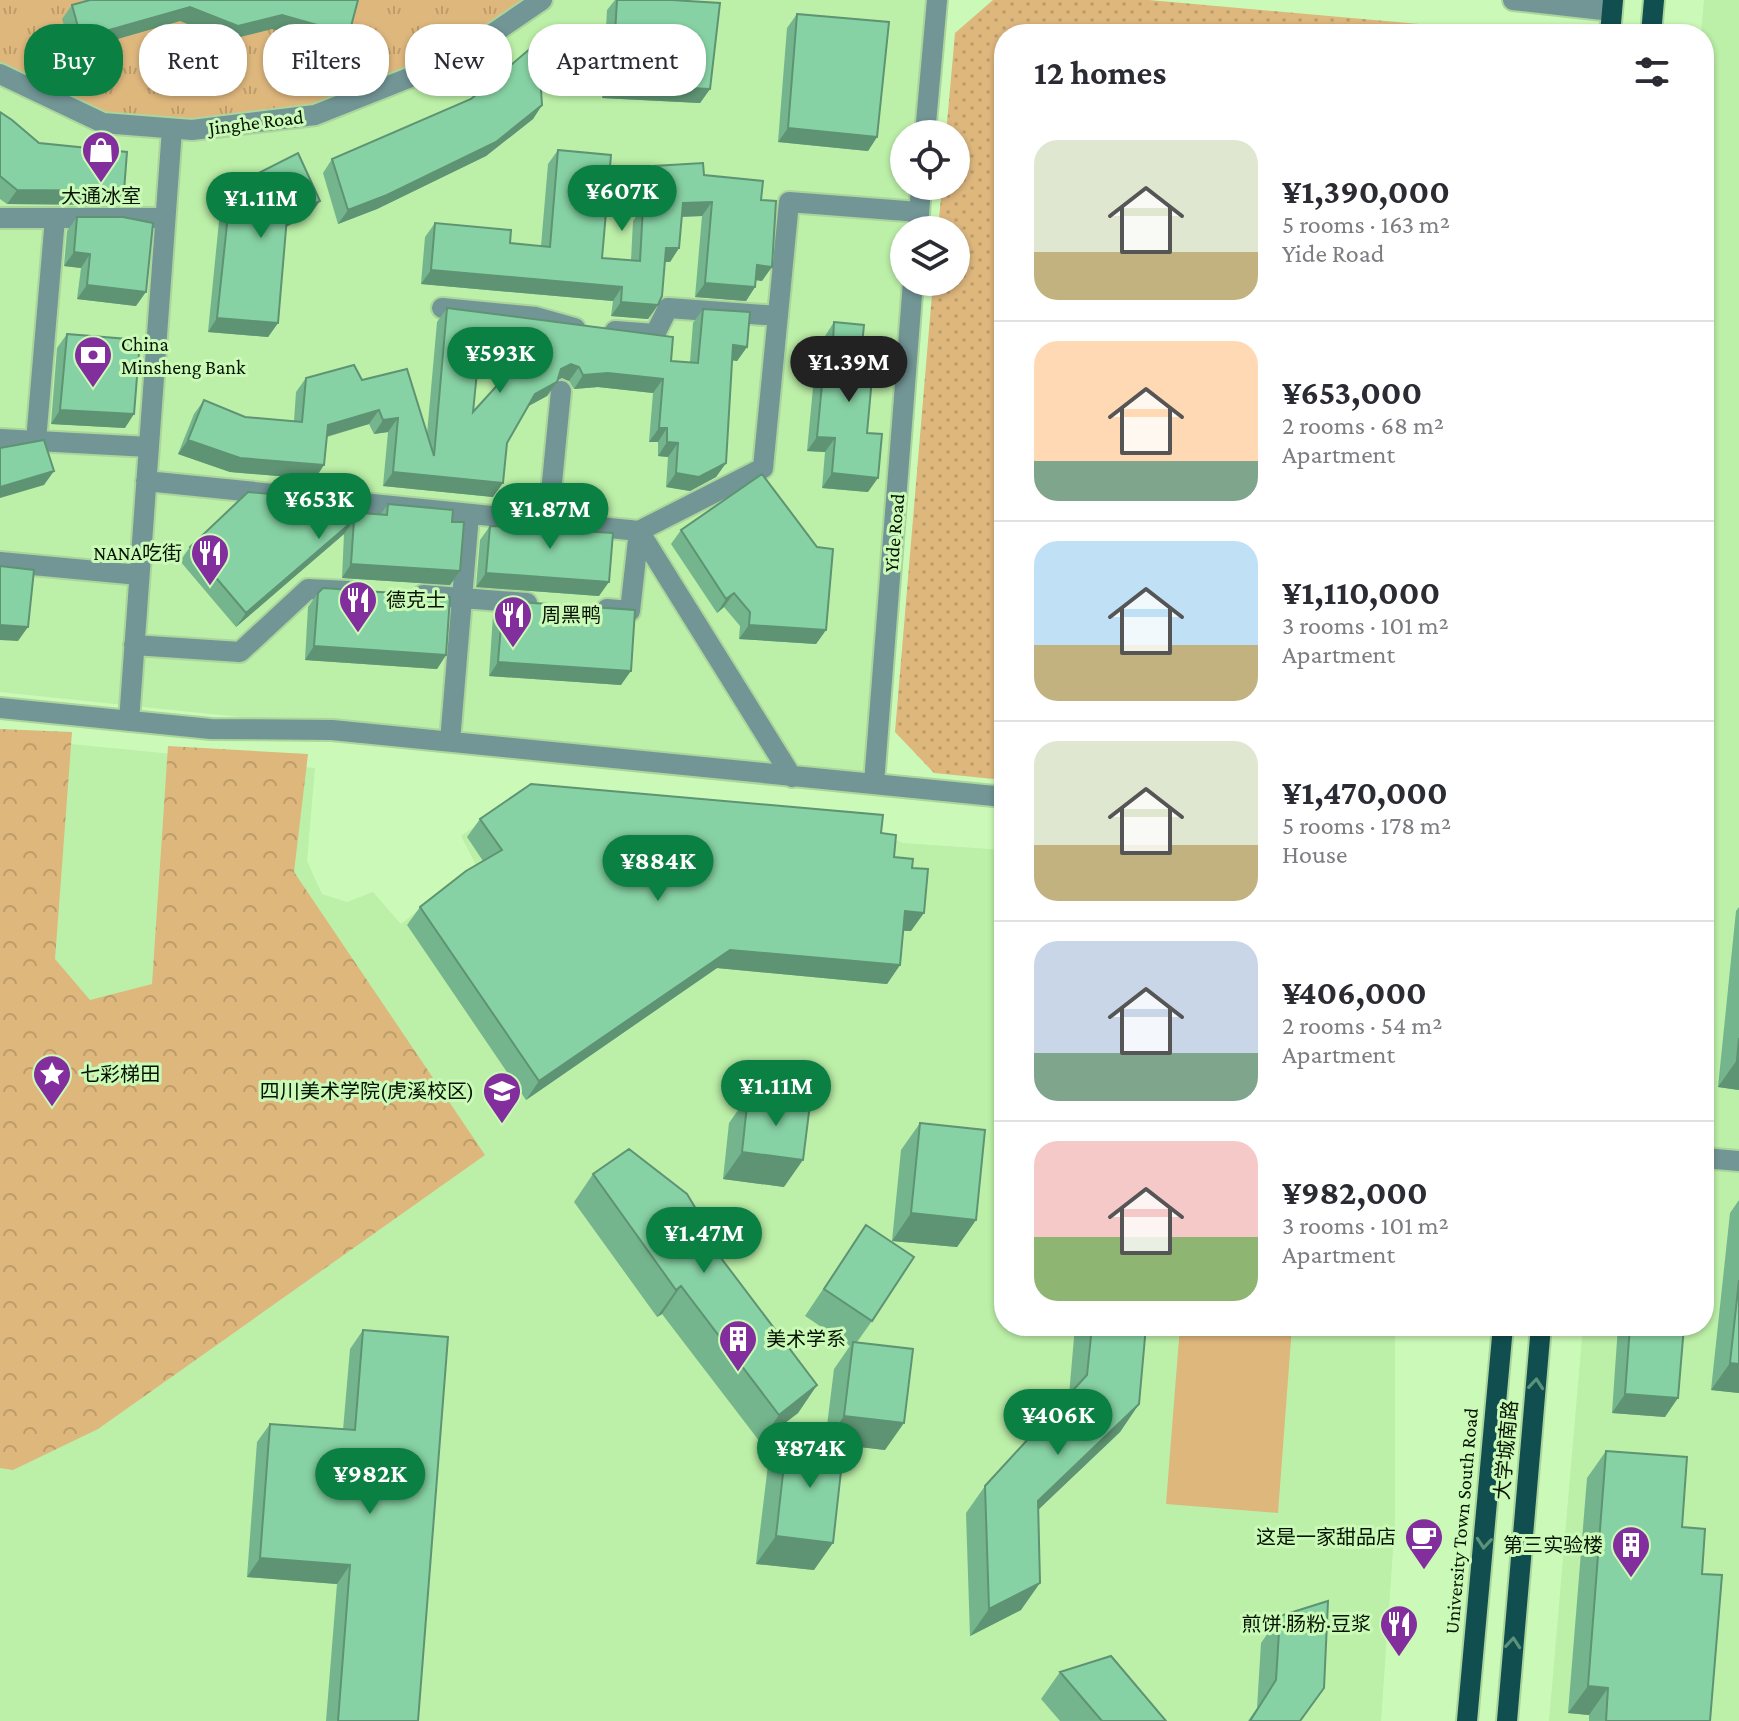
<!DOCTYPE html>
<meta charset="utf-8">
<style>
body{margin:0;font-family:"Crimson Pro","Noto Sans SC",serif;background:#f7f7f7;color:#2b2b33;height:100vh;display:flex;flex-direction:column;font-size:30px;white-space:nowrap}
*{box-sizing:border-box;margin:0}
p{font-size:26px;color:#7c7c81}
.icon{flex:none;width:44px;height:44px;fill:none;stroke:currentColor;stroke-width:2;stroke-linecap:round;stroke-linejoin:round}
.map{position:relative;flex:1;overflow:hidden}
.side{position:absolute;left:994px;top:24px;width:720px;height:1312px;display:flex;flex-direction:column;background:#fff;border-radius:32px;box-shadow:0 2px 6px #0004}
.side>*{flex:none}
.guide{position:absolute;left:24px;top:24px;width:760px;height:72px;display:flex;gap:16px}
.tools{position:absolute;left:890px;top:120px;display:grid;gap:16px}
.tools a{display:grid;place-items:center;width:80px;height:80px;border-radius:50%;background:#fff;box-shadow:0 2px 6px #0004;font-size:40px}
.price{position:absolute;translate:-50% -68px;padding:0 18px;border-radius:28px;background:#0b8043;color:#fff;font-size:26px;line-height:52px;filter:drop-shadow(0 2px 4px #0008)}
.price::after{content:'';position:absolute;left:50%;top:48px;width:24px;height:18px;margin-left:-12px;background:inherit;clip-path:polygon(0 0,100% 0,50% 100%)}
.price.current{background:#222;color:#fff}
ul{padding:0;list-style:none}
li{display:flex;align-items:center;gap:24px;height:200px;padding:0 40px}
li+li{border-top:2px solid #e1e1e2}
li span{display:grid;place-items:center;flex:none;width:224px;height:160px;border-radius:24px;color:#555}
li>.icon{margin-inline-start:auto}
span .icon{width:96px;height:96px;fill:#fffc;stroke-width:1}
li b{font-size:34px}
h2{display:flex;justify-content:space-between;align-items:center;height:96px;padding:0 40px;font-size:34px}
.tag{padding:0 28px;border-radius:32px;background:#fff;box-shadow:0 2px 6px #0004;font-size:28px;line-height:72px}
.tag.current{background:#0b8043;color:#fff}
.map>svg:first-child{display:block}
</style>
<div class="map">
<svg width="1739" height="1721" viewBox="0 0 1739 1721">
<defs>
<pattern id="grass-dots" width="8" height="8" patternUnits="userSpaceOnUse" patternTransform="scale(2)"><rect width="8" height="8" fill="#deb77d"/><path d="M2 2h.1M6 6h.1" fill="none" stroke="#bd9c6a" stroke-width="1.8" stroke-linecap="round"/></pattern>
<pattern id="forest-crowns" width="20" height="18" patternUnits="userSpaceOnUse" patternTransform="scale(2)"><rect width="20" height="18" fill="#deb77d"/><path d="M2 6a3 3 0 1 1 6 0M12 15a3 3 0 1 1 6 0" fill="none" stroke="#bd9c6a"/></pattern>
<pattern id="park-tufts" width="24" height="20" patternUnits="userSpaceOnUse" patternTransform="scale(2)"><rect width="24" height="20" fill="#deb77d"/><path d="M3 7l-1-3M5 7V3M7 7l1-3M15 17l-1-3M17 17v-4M19 17l1-3" fill="none" stroke="#bd9c6a"/></pattern>
</defs>
<rect width="100%" height="100%" fill="#cbfab8"/>
<path fill="#bcefa8" d="M542,0h395l-10,134h-23v52h18l-3,44h-15v52l-30,501 -874,-91v-618z
M1704,0h35v1721h-190l34,-395h121v-1292h-3z
M0,737l315,31 -8,93 15,33 25,8 26,-10 28,32 75,-59 -15,-29 62,-44 308,18 72,33 101,7v476h391v196l-14,199h-1381z"/>
<path fill="url(#grass-dots)" d="M993,0h156l382,34h-527v746l-70,-7 -39,-41 38,-450h23v-52h-18l4,-44h14v-52h-10l9,-101z"/>
<path fill="url(#forest-crowns)" d="M0,729l72,3 -17,227 35,41 62,-16 16,-238 140,8 -14,118 191,283 -387,274 -85,41 -13,-2z"/>
<path fill="url(#park-tufts)" d="M0,0h542l-88,60 -139,55 -123,15 -89,-7 -103,-49z"/>
<path fill="#deb77d" d="M1180,1326h112l-14,187 -112,-9z"/>
<g fill="none" stroke-linecap="round" stroke-linejoin="round">
<defs>
<path id="street" d="M1513,0l99,11
M0,74l103,49 89,7 123,-15 139,-55 88,-60
M925,134l12,-134
M0,218h165
M918,230l3,-44
M442,308l94,9 39,11
M615,331l40,3 13,-26 110,8
M0,439l149,8
M36,441l19,-223
M146,481l493,50 153,246
M548,523l13,-132
M0,562l139,13
M423,595l104,8
M607,609l23,2 9,-80 124,-63 26,-266 130,10
M134,645l106,7 68,-63 40,2
M0,708l211,21 121,1 672,67
M129,721l43,-592
M450,741l19,-226
M874,783l39,-501
M1704,1158l35,3"/>
<path id="primary" d="M1610,34l3,-34
M1651,34l3,-34
M1467,1721l36,-395
M1507,1721l34,-395"/>
</defs>
<use href="#street" stroke="#abd59b" stroke-width="24"/>
<use href="#primary" stroke="#abd59b" stroke-width="24"/>
<use href="#street" stroke="#729596" stroke-width="20"/>
<use href="#primary" stroke="#114e4f" stroke-width="20"/>
</g>
<path fill="#74b58d" fill-rule="evenodd" d="M358,0l-19,48 -67,-19 -44,11 -48,-19 -108,31 -10,-33 10,-14z
M615,0h57l38,89 -10,14 -98,-5 5,-88z
M797,14l80,123 -9,14 -90,-9 9,-114z
M542,105l-9,14 -47,37 -109,53 -39,15 -15,-51 9,-14z
M0,112l39,31 85,48 -10,14 -107,-1 -7,-5z
M558,150l44,108 29,2 2,-39 10,-14 4,1 -3,-28 10,-14 50,9 57,25 1,81 -6,-1 -1,7 -9,14 -51,-4 7,-81 -20,1 -3,31 -9,14h-5l-7,43 -10,14 -37,-3 2,-15 -192,-17 4,-47 10,-14 75,20 31,3 7,-82z
M231,187l79,28 -24,12 -8,96 -10,14 -60,-5 13,-131z
M77,217l59,89 -59,-7 4,-31 -17,-2 3,-35z
M447,308l224,53 19,1 3,-39 10,-14 44,38 -10,14 -5,-1 -6,103 -10,14 -26,14 -24,-4 2,-30 -10,-1v-14h-9l4,-49 -55,-6 -24,2 -5,-8 -7,-3 -4,2 -11,16 -19,10 -21,37 -14,54 -110,-11 5,-54 -14,2 -5,-10 -42,13 -12,42 -85,-7 -52,-18 16,-40 10,-14 41,17 49,4 2,-29 10,-14 56,2 65,54 10,-112zM479,356l42,4 -48,52z
M834,322l27,33 6,78 1,59 -46,-4 3,-36 -18,-1 9,-95 8,-12 1,-8z
M67,334l58,94 -74,-4 6,-76z
M388,504l64,18 8,49 -10,14 -108,-7 2,-44 -108,93 -56,-66 10,-14 145,-36 45,4z
M517,517l64,14 18,65 -123,-9 4,-47 10,-14 19,1z
M681,530l145,100 -10,14 -77,-5 1,-13 -16,-19 -7,6 -46,-69z
M318,593l128,62 -9,14 -132,-9 3,-53z
M503,601l118,84 -132,-9 4,-61z
M480,819l401,14 13,24 17,74h-8l-3,34 -13,19 -170,-16 -191,132 -119,-175 13,-18 63,-46 -16,-24z
M1739,907v183l-21,-3 18,-176z
M748,1096l36,91 -61,-8 6,-56z
M920,1123l56,97 -19,27 -65,-6 9,-91z
M593,1174l129,86 95,125 -19,28 -38,29 -98,-128 -5,3 -83,-115z
M1739,1200v193l-28,-3 19,-177z
M866,1225l6,96 -15,21 28,108 -41,-5 -30,125 -58,-6 12,-99 19,-27 38,4 9,-73 16,-23 -45,-30z
M1075,1326h71l-7,78 -19,28 -82,78 -17,100 -51,26 -4,-123 19,-27 84,-91z
M1618,1326h66l-19,91 -53,-4z
M363,1330l55,391h-92l11,-137 -90,-7 10,-135 13,-18 73,6 7,-81z
M1606,1451l76,76 20,47 8,147h-121v-6l-21,-2 19,-235z
M1280,1616l20,105h-52l9,-13 4,-65z
M1060,1672l106,49h-106l-19,-22z"/>
<path fill="#5e9373" d="M190,7l92,8 67,19 -10,14 -67,-19 -44,11 -48,-19 -108,31 9,-14z
M612,84l98,5 -10,14 -98,-5z
M542,105l-9,14 -47,37 -109,53 -39,15 10,-14z
M788,128l89,9 -9,14 -90,-9z
M17,190l107,1 -10,14 -107,-1z
M320,201l-10,14 -33,16 10,-14z
M712,202l-10,14 -29,1 10,-14z
M666,248h13l-9,14h-14z
M74,252l16,2 -9,14 -17,-2z
M757,265l15,2 -10,14 -15,-2z
M431,270l191,17 -9,14 -192,-17z
M705,283l50,4 -9,14 -51,-4z
M87,285l59,7 -10,14 -59,-7z
M621,302l37,3 -10,14 -37,-3z
M217,318l61,5 -10,14 -60,-5z
M480,342l53,4 -10,14 -53,-4z
M733,345l14,2 -10,14 -14,-2z
M571,364l8,3 -10,14 -7,-3 -11,5 10,-14z
M608,373l55,6 -10,14 -55,-6 -24,2 9,-14z
M557,382l-10,14 -22,12 10,-14z
M60,410l74,4 -9,14 -74,-4z
M379,410l-10,14 -51,15 10,-14z
M398,418l-10,14 -14,2 9,-14z
M659,428h8l-9,14h-9z
M817,437l18,1 -10,14 -18,-1z
M188,440l136,25 -9,14 -85,-7 -52,-18z
M667,442l11,1 -10,14 -10,-1z
M726,463l-10,14 -26,14 -24,-4 10,-14z
M54,471l-10,14 -44,13v-11z
M393,472l110,11 -10,14 -110,-11z
M832,473l46,5 -10,14 -46,-4z
M354,520l-10,14 -108,93 10,-14z
M351,564l109,7 -10,14 -108,-7z
M486,573l123,9 -10,14 -123,-9z
M734,593l-10,14 -7,6 9,-14z
M0,625l28,2 -10,14 -18,-1z
M749,625l77,5 -10,14 -77,-5z
M314,646l132,9 -9,14 -132,-9z
M498,662l133,9 -10,14 -132,-9z
M905,911l19,2 -13,18 -19,-1z
M730,950l170,15 -13,19 -170,-16 -191,132 13,-19z
M1737,1060h2v30l-21,-3z
M742,1152l61,8 -19,27 -61,-8z
M911,1213l65,7 -19,27 -65,-6z
M681,1286l-19,28 -5,3 19,-27z
M1730,1363l9,1v29l-28,-3z
M817,1385l-19,28 -38,29 19,-27z
M1625,1394l53,4 -13,19 -53,-4z
M1139,1404l-19,28 -101,96 19,-27z
M844,1416l60,7 -19,27 -60,-7z
M776,1536l57,7 -19,27 -58,-6z
M260,1558l90,7 -13,19 -90,-7z
M1040,1583l-19,27 -51,26 19,-27z
M1588,1686l20,2 -19,27 -21,-2z"/>
<path fill="#87d2a4" stroke="#5e9373" stroke-width="2" fill-rule="evenodd" d="M90,0h268l-9,34 -67,-19 -44,11 -48,-19 -109,31 -9,-33z
M617,0h55l48,3 -10,86 -98,-5z
M797,14l92,8 -12,115 -89,-9z
M538,42l4,63 -46,37 -109,53 -39,15 -16,-51 139,-60z
M0,112l12,8 27,23 88,9 -3,39 -107,-1 -17,-14z
M558,150l53,5 -9,103 38,3 3,-54 16,3 -5,-44 49,-3 1,12 59,6 -2,19 15,1 -4,66 -15,-2 -2,22 -50,-4 7,-81 -29,1 -4,45h-13l-4,48 -4,9 -37,-3 1,-15 -191,-17 4,-47 76,7 -1,13 40,4z
M298,153l22,48 -33,16 -9,106 -61,-5 14,-131z
M77,217h46l30,6 -7,69 -59,-7 3,-31 -16,-2z
M447,308l226,29 -2,24 27,2 5,-54 47,3 -3,35 -14,-2 -7,118 -27,14 -23,-4 2,-30 -11,-1v-14h-8l4,-49 -55,-6 -25,2 -4,-8 -8,-3 -10,5 -4,13 -22,12 -28,49 -4,40 -110,-11 5,-54 -15,2 -4,-10 -51,15 -4,40 -84,-7 -52,-18 16,-40 41,17 57,5 4,-44 48,-13 8,15 45,-11 27,87zM480,342l53,4 -60,66z
M834,322l30,3 -3,30 13,1 -7,77 15,1 -4,44 -46,-5 3,-35 -18,-1 9,-95h7z
M67,334l73,6 -6,74 -74,-4z
M44,440l10,31 -54,16v-39z
M762,474l55,73 16,2 -7,81 -77,-5 1,-13 -16,-19 -8,6 -45,-69z
M248,492l87,8v11l52,4 1,-11 65,6 -1,12h12l-4,49 -109,-7 3,-44 -108,93 -56,-66z
M517,517l64,6v8l32,2 -4,49 -123,-9 4,-47 26,1z
M0,566l34,4 -6,57 -28,-2z
M323,588l127,9 -4,58 -132,-9 4,-53z
M503,601l132,9 -4,61 -133,-9z
M531,784l352,31 -2,18 15,2 -2,22 19,2 -1,9 16,1 -4,44 -19,-2 -5,54 -170,-15 -191,131 -119,-174 46,-36 36,-21 -22,-31z
M1739,1038v22h-2z
M748,1096l62,8 -7,56 -61,-8z
M920,1123l65,7 -9,90 -65,-7z
M629,1149l58,45 37,62 -3,2 96,127 -38,30 -98,-129 -5,4 -83,-116z
M866,1225l48,32 -42,64 -48,-32z
M1739,1280v84l-9,-1z
M1092,1326h54l-7,78 -101,97 2,82 -51,26 -4,-123 102,-111z
M1630,1326h54l-6,72 -53,-4z
M363,1330l85,7 -30,384h-80l12,-156 -90,-7 10,-134 85,6z
M853,1342l60,7 -9,74 -60,-7z
M787,1438l57,6 -11,99 -57,-7z
M1606,1451l81,6 -5,70 23,2 -3,45 20,1 -12,146h-104l2,-33 -20,-2z
M1328,1601l-4,87 -24,33h-50l26,-41 4,-64z
M1111,1656l55,65h-64l-42,-49z"/>
<defs><path id="oneway-chevron" d="M-2-3.5L2.5 0L-2 3.5" fill="none" stroke-width="1.6" stroke-linecap="round" stroke-linejoin="round" transform="scale(2)"/></defs>
<g stroke="#5b9379">
<use href="#oneway-chevron" transform="translate(1536 1384) rotate(-85)"/>
<use href="#oneway-chevron" transform="translate(1484 1543) rotate(95)"/>
<use href="#oneway-chevron" transform="translate(1513 1643) rotate(-85)"/>
</g>
<defs>
<symbol id="shop-pin" viewBox="-11 -11 22 30"><path d="M0 17L-7.5 6A9.5 9.5 0 1 1 7.5 6Z" fill="#822e9d" stroke="#cbfab8"/><path d="M-5-2.5h2.3a2.7 3.5 0 0 1 5.4 0H5L5.5 6h-11ZM-1.5-2.5h3a1.5 2.3 0 0 0-3 0Z" fill="#fff"/></symbol>
<symbol id="bank-pin" viewBox="-11 -11 22 30"><path d="M0 17L-7.5 6A9.5 9.5 0 1 1 7.5 6Z" fill="#822e9d" stroke="#cbfab8"/><path d="M-6-4H6V4H-6ZM0-2.3a2.3 2.3 0 1 0 0 4.6a2.3 2.3 0 1 0 0-4.6Z" fill="#fff"/></symbol>
<symbol id="restaurant-pin" viewBox="-11 -11 22 30"><path d="M0 17L-7.5 6A9.5 9.5 0 1 1 7.5 6Z" fill="#822e9d" stroke="#cbfab8"/><path d="M-5-6h1v4h1v-4h1v4h1v-4h1v5L-1.5 .5V6h-2V.5L-5-1ZM5-6V6H3V1.5H1.5Q1.5-4 5-6Z" fill="#fff"/></symbol>
<symbol id="sight-pin" viewBox="-11 -11 22 30"><path d="M0 17L-7.5 6A9.5 9.5 0 1 1 7.5 6Z" fill="#822e9d" stroke="#cbfab8"/><path d="M0-6L1.8-2.2L6-1.7L2.9 1.2L3.7 5.4L0 3.3L-3.7 5.4L-2.9 1.2L-6-1.7L-1.8-2.2Z" fill="#fff"/></symbol>
<symbol id="university-pin" viewBox="-11 -11 22 30"><path d="M0 17L-7.5 6A9.5 9.5 0 1 1 7.5 6Z" fill="#822e9d" stroke="#cbfab8"/><path d="M0-5L7-2L0 1L-7-2ZM-4 1L0 2.5L4 1V4Q0 6-4 4Z" fill="#fff"/></symbol>
<symbol id="building-pin" viewBox="-11 -11 22 30"><path d="M0 17L-7.5 6A9.5 9.5 0 1 1 7.5 6Z" fill="#822e9d" stroke="#cbfab8"/><path d="M-4-6H4V6H1V3H-1V6H-4ZM-2.5-4.3h1.7v1.8h-1.7ZM.8-4.3h1.7v1.8H.8ZM-2.5-1h1.7V.8h-1.7ZM.8-1h1.7V.8H.8Z" fill="#fff"/></symbol>
<symbol id="cafe-pin" viewBox="-11 -11 22 30"><path d="M0 17L-7.5 6A9.5 9.5 0 1 1 7.5 6Z" fill="#822e9d" stroke="#cbfab8"/><path d="M-5.5-4.5H6V0H3Q3 3.5 0 3.5H-2.5Q-5.5 3.5-5.5 0ZM3-3.2v2h1.7v-2ZM-6 4.5H4V6H-6Z" fill="#fff"/></symbol>
</defs>
<g fill-rule="evenodd">
<use href="#shop-pin" x="79" y="128" width="44" height="60"/>
<use href="#bank-pin" x="71" y="333" width="44" height="60"/>
<use href="#restaurant-pin" x="188" y="531" width="44" height="60"/>
<use href="#restaurant-pin" x="336" y="578" width="44" height="60"/>
<use href="#restaurant-pin" x="491" y="593" width="44" height="60"/>
<use href="#sight-pin" x="30" y="1052" width="44" height="60"/>
<use href="#university-pin" x="480" y="1069" width="44" height="60"/>
<use href="#building-pin" x="716" y="1317" width="44" height="60"/>
<use href="#cafe-pin" x="1402" y="1515" width="44" height="60"/>
<use href="#building-pin" x="1609" y="1523" width="44" height="60"/>
<use href="#restaurant-pin" x="1377" y="1602" width="44" height="60"/>
</g>
<g text-anchor="middle" stroke-width="6" stroke-linejoin="round" paint-order="stroke">
<g font-size="20" fill="#051401" stroke="#cbfab8">
<text transform="translate(256 122) rotate(-7)" y="7">Jinghe Road</text>
<text transform="translate(894 533) rotate(-85)" y="7">Yide Road</text>
<text transform="translate(1506 1450) rotate(-85)" y="7">大学城南路</text>
<text transform="translate(1461 1521) rotate(-85)" y="7">University Town South Road</text>
</g>
<g font-size="20" fill="#051401" stroke="#cbfab8" text-anchor="start">
<text x="101" y="203" text-anchor="middle">大通冰室</text>
<text x="121" y="351">China<tspan x="121" dy="23">Minsheng Bank</tspan></text>
<text x="182" y="560" text-anchor="end">NANA吃街</text>
<text x="386" y="607">德克士</text>
<text x="541" y="622">周黑鸭</text>
<text x="80" y="1081">七彩梯田</text>
<text x="474" y="1098" text-anchor="end">四川美术学院(虎溪校区)</text>
<text x="766" y="1346">美术学系</text>
<text x="1396" y="1544" text-anchor="end">这是一家甜品店</text>
<text x="1603" y="1552" text-anchor="end">第三实验楼</text>
<text x="1371" y="1631" text-anchor="end">煎饼·肠粉·豆浆</text>
</g>
</g>
</svg>
<div class="tools">
<a><svg class="icon" aria-label="locate" viewBox="0 0 24 24"><circle cx="12" cy="12" r="6"/><path d="M12 2v4M12 18v4M2 12h4M18 12h4"/></svg></a>
<a><svg class="icon" aria-label="layers" viewBox="0 0 24 24"><path d="M12 4l9 5-9 5-9-5zM3 14l9 5 9-5"/></svg></a>
</div>
<b class="price" style="left:622px;top:233px">¥607K</b>
<b class="price" style="left:261px;top:240px">¥1.11M</b>
<b class="price" style="left:500px;top:395px">¥593K</b>
<b class="price current" style="left:849px;top:404px">¥1.39M</b>
<b class="price" style="left:319px;top:541px">¥653K</b>
<b class="price" style="left:550px;top:551px">¥1.87M</b>
<b class="price" style="left:658px;top:903px">¥884K</b>
<b class="price" style="left:776px;top:1128px">¥1.11M</b>
<b class="price" style="left:704px;top:1275px">¥1.47M</b>
<b class="price" style="left:1058px;top:1457px">¥406K</b>
<b class="price" style="left:810px;top:1490px">¥874K</b>
<b class="price" style="left:370px;top:1516px">¥982K</b>
<div class="guide">
<a class="tag current">Buy</a>
<a class="tag">Rent</a>
<a class="tag">Filters</a>
<a class="tag">New</a>
<a class="tag">Apartment</a>
</div>
<section class="side">
<h2>12 homes<svg class="icon" aria-label="filters" viewBox="0 0 24 24"><path d="M4 7h16M4 17h16"/><circle cx="9" cy="7" r="2"/><circle cx="15" cy="17" r="2"/></svg></h2>
<ul>
<li><span style="background:linear-gradient(#dfe7d0 70%,#c2b280 0)"><svg class="icon" aria-label="home" viewBox="0 0 24 24"><path d="M3 11l9-7 9 7M6 9v11h12V9"/></svg></span><div><b>¥1,390,000</b><p>5 rooms · 163 m²</p><p>Yide Road</p></div></li>
<li><span style="background:linear-gradient(#ffd9b3 75%,#7fa58c 0)"><svg class="icon" aria-label="home" viewBox="0 0 24 24"><path d="M3 11l9-7 9 7M6 9v11h12V9"/></svg></span><div><b>¥653,000</b><p>2 rooms · 68 m²</p><p>Apartment</p></div></li>
<li><span style="background:linear-gradient(#bfe0f5 65%,#c2b280 0)"><svg class="icon" aria-label="home" viewBox="0 0 24 24"><path d="M3 11l9-7 9 7M6 9v11h12V9"/></svg></span><div><b>¥1,110,000</b><p>3 rooms · 101 m²</p><p>Apartment</p></div></li>
<li><span style="background:linear-gradient(#dfe7d0 65%,#c2b280 0)"><svg class="icon" aria-label="home" viewBox="0 0 24 24"><path d="M3 11l9-7 9 7M6 9v11h12V9"/></svg></span><div><b>¥1,470,000</b><p>5 rooms · 178 m²</p><p>House</p></div></li>
<li><span style="background:linear-gradient(#c9d6e8 70%,#7fa58c 0)"><svg class="icon" aria-label="home" viewBox="0 0 24 24"><path d="M3 11l9-7 9 7M6 9v11h12V9"/></svg></span><div><b>¥406,000</b><p>2 rooms · 54 m²</p><p>Apartment</p></div></li>
<li><span style="background:linear-gradient(#f6c9c9 60%,#8fb573 0)"><svg class="icon" aria-label="home" viewBox="0 0 24 24"><path d="M3 11l9-7 9 7M6 9v11h12V9"/></svg></span><div><b>¥982,000</b><p>3 rooms · 101 m²</p><p>Apartment</p></div></li>
</ul>
</section>
</div>
